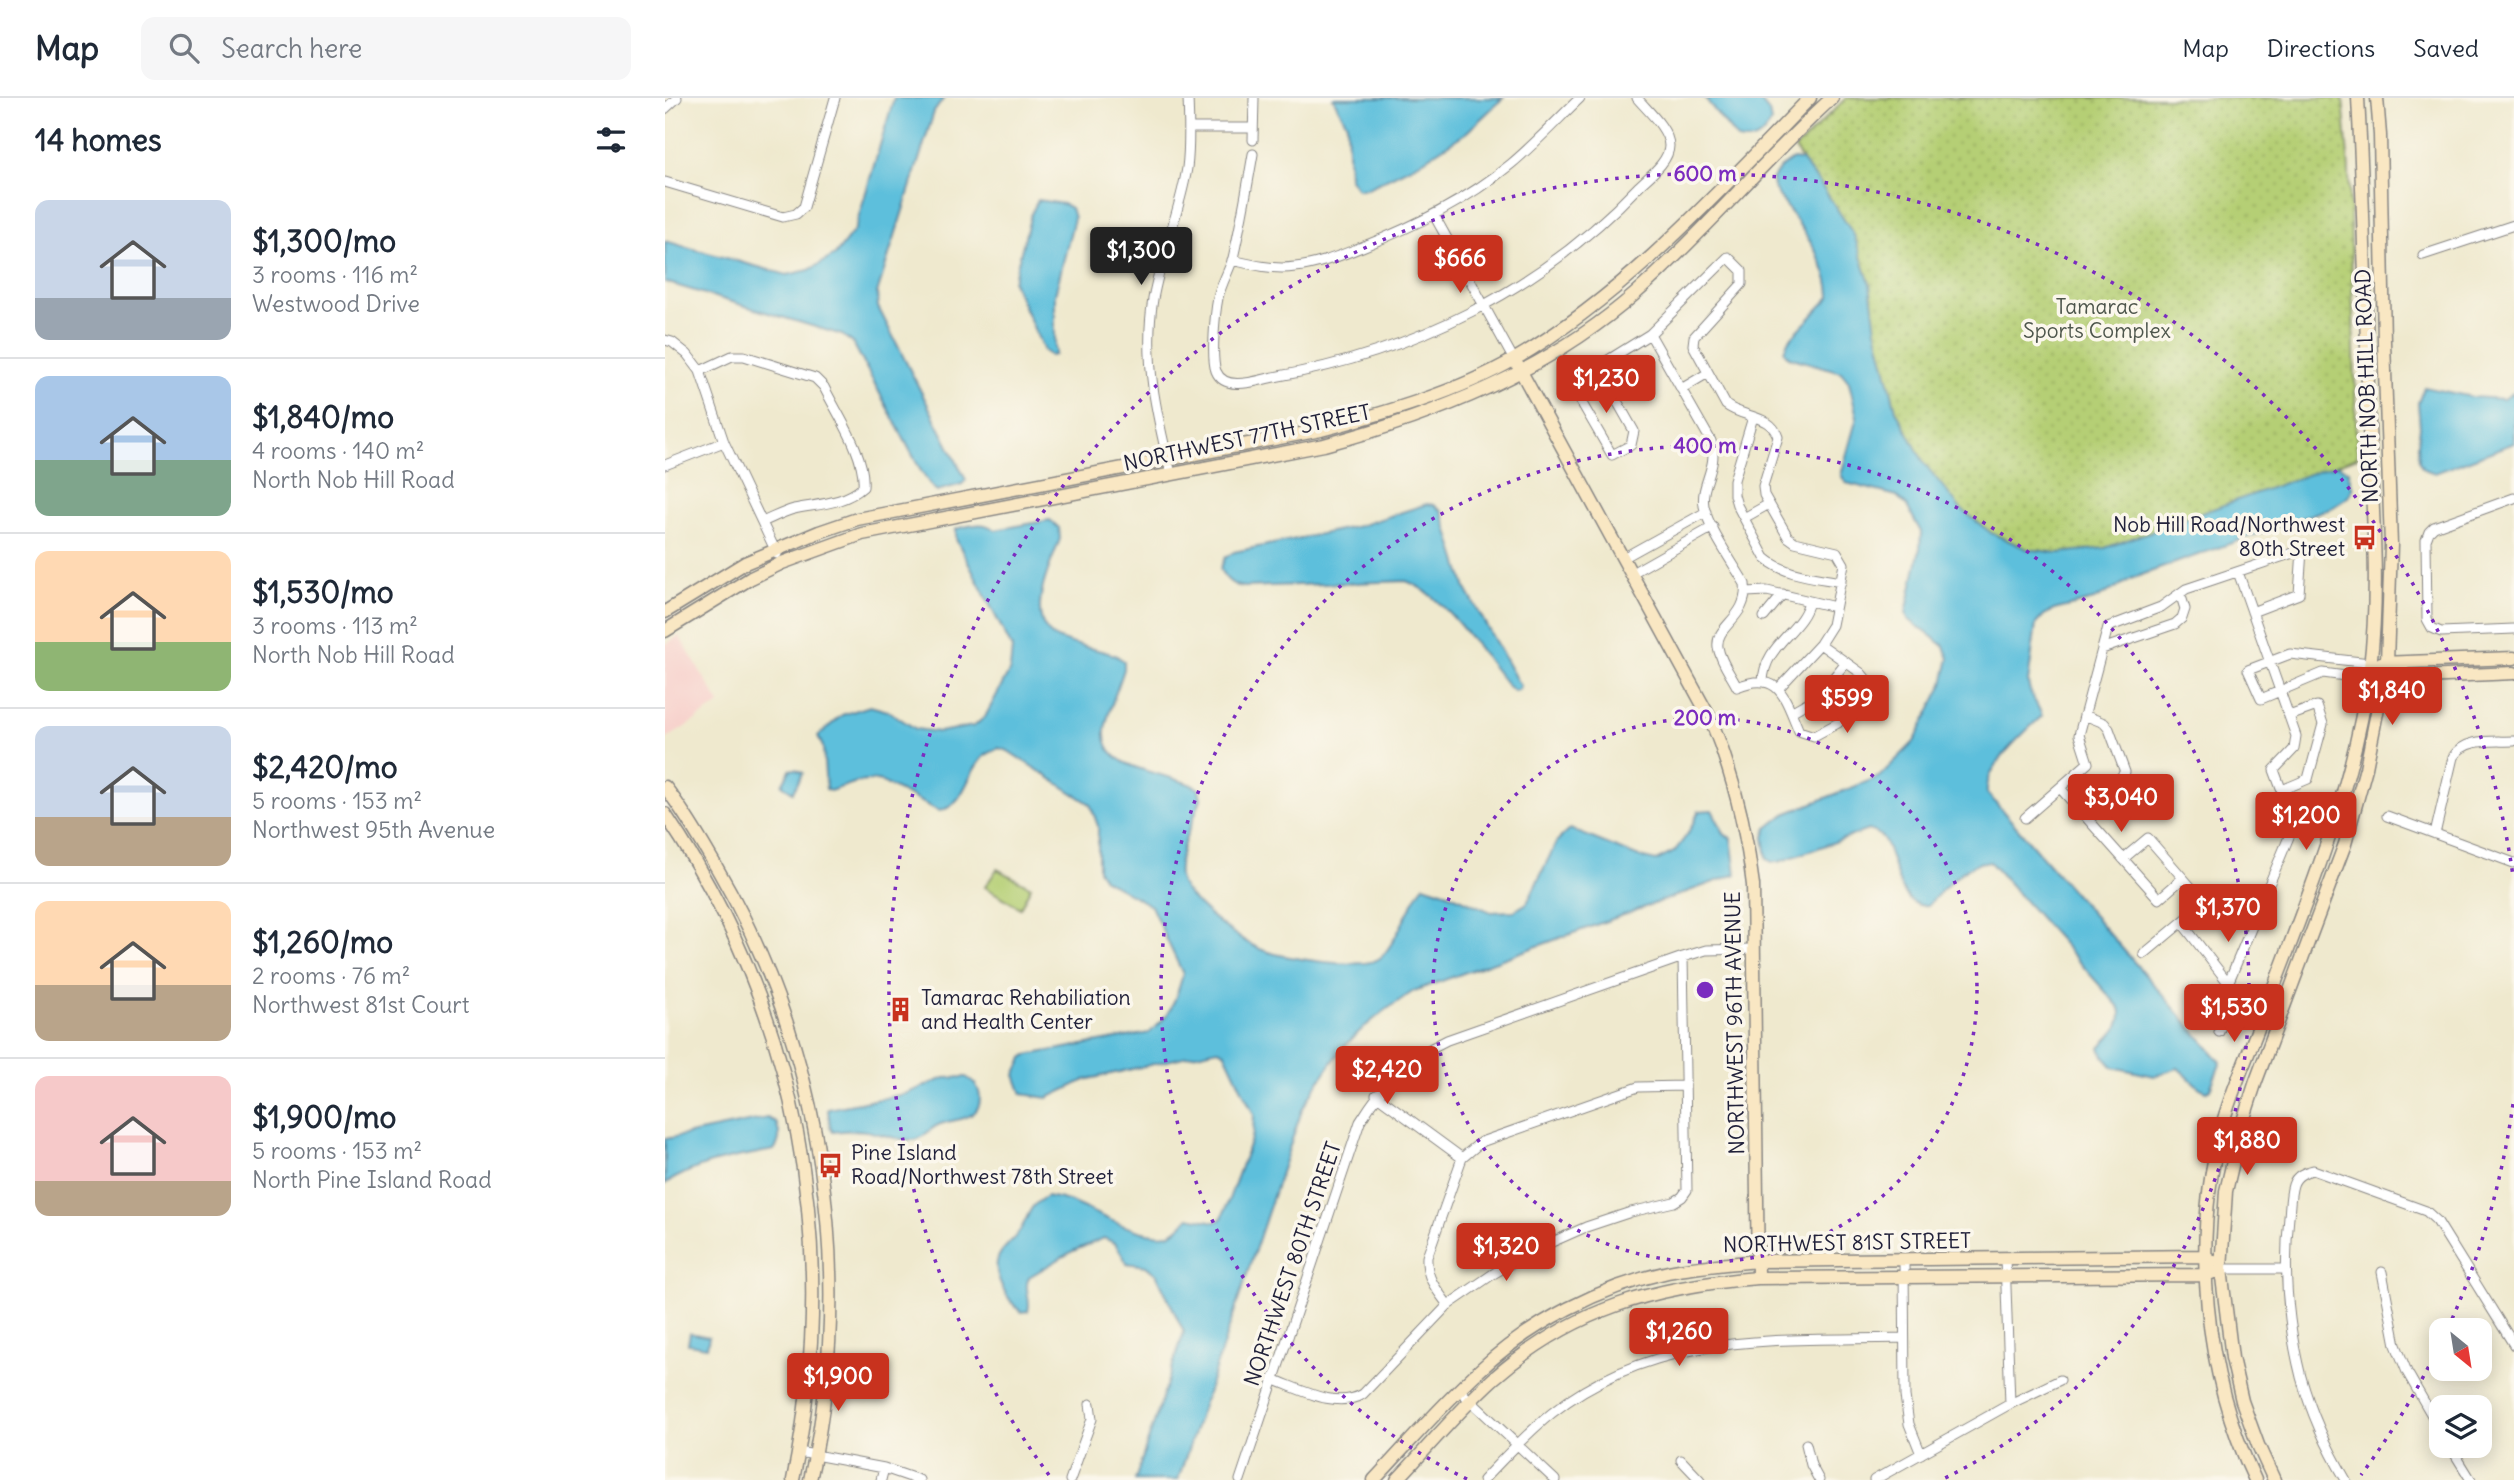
<!DOCTYPE html>
<meta charset="utf-8">
<style>
body{margin:0;font-family:Delius,sans-serif;background:#f6f6f7;color:#1f2937;height:100vh;display:flex;flex-direction:column;font-size:26px;white-space:nowrap}
*{box-sizing:border-box;margin:0}
p{font-size:23px;color:#747a83}
.icon{flex:none;width:38px;height:38px;fill:none;stroke:currentColor;stroke-width:2;stroke-linecap:round;stroke-linejoin:round}
.map{position:relative;flex:1;overflow:hidden}
.sheet{display:flex;flex-direction:column;background:#fff;width:665px}
.sheet>*{flex:none}
.needle{width:46px;rotate:150deg}
.tools{position:absolute;left:1764px;top:1220px;display:grid;gap:14px}
.tools a{display:grid;place-items:center;width:63px;height:63px;border-radius:14px;background:#fff;box-shadow:0 4px 18px #0003;font-size:35px}
.price{position:absolute;translate:-50% -60px;padding:0 16px;border-radius:7px;background:#c8321e;color:#fff;font-size:23px;line-height:46px;filter:drop-shadow(0 2px 4px #0008)}
.price::after{content:'';position:absolute;left:50%;top:42px;width:21px;height:16px;margin-left:-10px;background:inherit;clip-path:polygon(0 0,100% 0,50% 100%)}
.price.on{background:#222;color:#fff}
ul{padding:0;list-style:none}
li{display:flex;align-items:center;gap:21px;height:175px;padding:0 35px}
li+li{border-top:2px solid #e0e1e3}
li span{display:grid;place-items:center;flex:none;width:196px;height:140px;border-radius:14px;color:#555}
li>.icon{margin-inline-start:auto}
span .icon{width:84px;height:84px;fill:#fffc;stroke-width:1}
li b{font-size:30px}
h2{display:flex;justify-content:space-between;align-items:center;height:84px;padding:0 35px;font-size:30px}
header{display:flex;align-items:center;gap:42px;box-sizing:border-box;height:98px;padding:0 35px;background:#fff;border-bottom:2px solid #e0e1e3}
header strong{font-size:33px}
nav{display:flex;gap:38px;margin-inline-start:auto;font-size:24px}
.search{width:490px;height:63px;background:#f6f6f7;display:flex;align-items:center;gap:18px;box-sizing:border-box;padding:0 24px;border-radius:14px;color:#747a83;font-size:26px}
main{display:flex;flex:1;min-height:0}
.map>svg:first-child{display:block}
</style>
<header>
<strong>Map</strong>
<div class="search"><svg class="icon" aria-label="search" viewBox="0 0 24 24"><circle cx="10" cy="10" r="6"/><path d="M15 15l6 6"/></svg>Search here</div>
<nav><a>Map</a><a>Directions</a><a>Saved</a></nav>
</header>
<main>
<section class="sheet">
<h2>14 homes<svg class="icon" aria-label="filters" viewBox="0 0 24 24"><path d="M4 7h16M4 17h16"/><circle cx="9" cy="7" r="2"/><circle cx="15" cy="17" r="2"/></svg></h2>
<ul>
<li><span style="background:linear-gradient(#c9d6e8 70%,#9aa5b1 0)"><svg class="icon" aria-label="home" viewBox="0 0 24 24"><path d="M3 11l9-7 9 7M6 9v11h12V9"/></svg></span><div><b>$1,300/mo</b><p>3 rooms · 116 m²</p><p>Westwood Drive</p></div></li>
<li><span style="background:linear-gradient(#a9c7e8 60%,#7fa58c 0)"><svg class="icon" aria-label="home" viewBox="0 0 24 24"><path d="M3 11l9-7 9 7M6 9v11h12V9"/></svg></span><div><b>$1,840/mo</b><p>4 rooms · 140 m²</p><p>North Nob Hill Road</p></div></li>
<li><span style="background:linear-gradient(#ffd9b3 65%,#8fb573 0)"><svg class="icon" aria-label="home" viewBox="0 0 24 24"><path d="M3 11l9-7 9 7M6 9v11h12V9"/></svg></span><div><b>$1,530/mo</b><p>3 rooms · 113 m²</p><p>North Nob Hill Road</p></div></li>
<li><span style="background:linear-gradient(#c9d6e8 65%,#b9a48a 0)"><svg class="icon" aria-label="home" viewBox="0 0 24 24"><path d="M3 11l9-7 9 7M6 9v11h12V9"/></svg></span><div><b>$2,420/mo</b><p>5 rooms · 153 m²</p><p>Northwest 95th Avenue</p></div></li>
<li><span style="background:linear-gradient(#ffd9b3 60%,#b9a48a 0)"><svg class="icon" aria-label="home" viewBox="0 0 24 24"><path d="M3 11l9-7 9 7M6 9v11h12V9"/></svg></span><div><b>$1,260/mo</b><p>2 rooms · 76 m²</p><p>Northwest 81st Court</p></div></li>
<li><span style="background:linear-gradient(#f6c9c9 75%,#b9a48a 0)"><svg class="icon" aria-label="home" viewBox="0 0 24 24"><path d="M3 11l9-7 9 7M6 9v11h12V9"/></svg></span><div><b>$1,900/mo</b><p>5 rooms · 153 m²</p><p>North Pine Island Road</p></div></li>
</ul>
</section>
<div class="map">
<svg width="1849" height="1382" viewBox="0 0 1849 1382">
<defs>
<pattern id="park-dots" width="8" height="8" patternUnits="userSpaceOnUse" patternTransform="scale(1.75)"><rect width="8" height="8" fill="#b5cf74"/><path d="M2 2h.1M6 6h.1" fill="none" stroke="#9bb165" stroke-width="1.8" stroke-linecap="round"/></pattern>
</defs>
<rect width="100%" height="100%" fill="#fbf7ec"/>
<filter id="ink" filterUnits="userSpaceOnUse"><feTurbulence type="fractalNoise" baseFrequency=".0143" numOctaves="2"/><feDisplacementMap in="SourceGraphic" scale="14" xChannelSelector="R" yChannelSelector="G"/><feConvolveMatrix kernelMatrix="1 2 1 2 8 2 1 2 1" color-interpolation-filters="sRGB"/></filter>
<filter id="wash" filterUnits="userSpaceOnUse"><feTurbulence type="fractalNoise" baseFrequency=".00686" numOctaves="4" result="noise"/><feDisplacementMap in="SourceGraphic" scale="28" xChannelSelector="R" yChannelSelector="G"/><feGaussianBlur stdDeviation="1.57" result="paint"/><feColorMatrix in="noise" values="0 0 0 0 0 0 0 0 0 0 0 0 0 0 0 0 0 1.4 0 .05"/><feComposite in="paint" operator="in"/></filter>
<g filter="url(#wash)">
<rect width="100%" height="100%" fill="#efe9ce"/>
<path fill="#f7d0cb" d="M14,538l41,68 -55,36v-95z"/>
<path fill="#b5cf74" stroke="#6c7858" stroke-width="2" d="M332,771l34,18 -11,21 -35,-21z"/>
<path fill="url(#park-dots)" stroke="#6c7858" stroke-width="2" d="M1181,0h497l6,72 8,287 -193,74 -60,21 -49,4 -40,-6 -55,-34 -48,-63 -111,-294 -6,-10z"/>
<path fill="#5dbfdc" stroke="#40708c" stroke-width="2" d="M229,0h50l-10,14 -57,181 1,14 88,173 -4,4 -25,7 -5,-4 -11,-16 -68,-128 -11,-8 -177,-53v-41l122,34 22,-5 26,-15 20,-26z
M668,0h170l-36,34 -48,31 -53,26h-9l-8,-12 -2,-53z
M1040,0h53l11,14 2,10c-8,14 -16,22 -33,18z
M1128,61l8,1 21,26 32,49 16,49 6,46 20,80 28,53 36,45 31,25 36,16 31,4 47,-5 215,-78 18,-5 10,6 5,17 -5,9 -15,10 -200,71 -39,22 -40,10 -10,5 -8,9 -8,58c1,13 10,22 14,34 -18,17 -58,51 -55,77l234,269 -11,27 -3,2 -7,-3 -22,-20 -24,8 -41,-9 -10,-11 -3,-9c11,-12 25,-22 20,-39l-130,-146c-23,-3 -47,28 -62,43 -31,6 -33,-50 -45,-67 -4,-5 -9,-6 -15,-8l-89,32h-7l-5,-3 -3,-22 3,-9 18,-14 94,-37 35,-35 29,-58 6,-26 -6,-13 -35,-26 -2,-6 14,-65 1,-16 -14,-26 -10,-10 -51,-13 -5,-8 16,-58 -8,-35 -8,-10 -52,-15 -5,-6 4,-10 42,-44c0,-36 -37,-80 -57,-110l-1,-7 8,-12z
M373,102l25,4 8,4 3,10 -19,77v60l-5,1 -6,-5 -31,-69 18,-68z
M1759,289l48,10 32,2 10,-7v51l-79,30 -12,-4 -4,-7 -1,-18 2,-17 -2,-24z
M762,406l7,1 8,6 24,78 54,97 -2,4 -4,1 -6,-5c-26,-31 -64,-92 -102,-105l-162,6c-12,-1 -19,-8 -24,-18l5,-11 9,-6 125,-26z
M385,422l9,8 1,11c-9,25 -36,77 -7,97 8,6 50,15 62,19l9,6v8c-5,17 -18,46 -19,62 -3,43 68,40 94,58l2,10c-7,20 -28,62 -21,82 7,20 59,59 80,68 19,9 104,22 120,9 14,-11 30,-55 44,-73l24,8 43,19 23,-1 13,-8 30,-62 13,-12 69,28 17,4 18,-9 13,-17 12,-24 13,-1 13,25 6,3 5,36 -322,117c-57,36 -79,60 -112,119l-124,370h-43l49,-148 -27,-57 -11,-9 -19,-3 -12,-20 -11,-5 -31,13 -44,26c-6,12 3,22 -1,34l-7,1c-13,-11 -32,-41 -21,-58 6,-9 15,-15 21,-25 10,-18 7,-22 26,-33 8,2 18,3 26,7 23,10 70,36 95,31 8,-2 16,-11 21,-17l27,5 6,-4 31,-84 1,-19 -29,-62 -7,-4 -133,31 -37,18 -26,-4 -7,-19 8,-17 4,-3 122,-22c21,-16 27,-33 34,-59l-32,-68 -47,-27 -6,-9v-44l-8,-22 -82,-53 -9,-3c-4,2 -11,5 -15,8 -17,16 -19,50 -45,55l-61,-31 -21,2 -27,9 -4,-2 -3,-42 -5,-11 24,-21 28,-9 18,5 28,18 23,3 35,-6 11,-9 25,-47 2,-22 -56,-109v-10c14,-3 27,-9 39,1z
M130,671l8,4 -10,19 -11,-7 8,-15z
M301,979c9,5 13,10 14,21 0,24 -27,20 -42,27 -11,5 -15,16 -28,15 -15,0 -30,-7 -44,-9 -10,-2 -22,0 -33,1l-3,-5 -2,-18 77,-15 40,-16z
M102,1020l9,4c4,11 5,19 -2,28 -42,8 -72,11 -109,34v-45z
M25,1235l19,4 -2,10 -19,-3z"/>
</g>
<g filter="url(#ink)">
<g fill="none" stroke-linecap="round" stroke-linejoin="round">
<defs>
<path id="street" d="M0,11l12,-11
M524,30h64
M588,42l1,-42
M588,56c-6,35 -12,70 -20,104 -4,13 -12,26 -15,40 -3,15 -7,60 -2,73 9,22 42,9 58,6 138,-24 267,-87 364,-190 10,-10 31,-25 31,-41 0,-17 -22,-36 -32,-48
M0,84l118,35 13,-3 8,-7 31,-109
M769,117l80,145
M1758,157l91,-30
M567,162c21,5 42,10 63,7 23,-2 46,-12 67,-20 53,-21 104,-46 149,-83 24,-20 46,-44 69,-66
M985,236l61,107c8,27 -11,42 -7,65 4,22 29,57 41,78 4,34 -30,41 -27,63 2,14 13,28 19,40 43,-18 48,12 62,44l15,5 24,-13 27,-37 1,-7 -5,-6 -41,-29
M0,242l7,2 15,12 13,17 24,71 53,112
M932,268l37,65 -3,14 -19,10 -36,-62 1,-11 7,-7 66,-41 78,-77 14,14v13l-48,53 -1,8 33,60c16,13 45,9 52,32l-15,49 1,9 24,42 7,5 42,10 7,12 -12,61 -12,19 -42,45
M35,273l32,-15h12l71,22 9,9c14,29 42,68 39,100 -19,17 -45,17 -69,22 -11,3 -22,9 -32,13
M1016,291l27,-16
M1088,319l-19,63v15l3,10 28,53c21,18 50,19 76,24
M0,367l59,-23
M506,376c-14,-58 -28,-115 -18,-175 8,-45 27,-87 34,-131 3,-23 2,-47 1,-70
M1849,400l-80,29 -5,5 -3,8 1,79 5,9 9,4 73,-3
M1079,420l25,-14
M958,460l83,-46
M967,475l81,-46
M1081,494l21,-1 68,16
M1099,519l19,-23
M1437,551l73,-25 7,-6 3,-9 -5,-16
M1703,581l-45,-6 -62,26 -13,-29 42,-16 80,9
M1098,584c1,-38 40,-51 46,-81
M1126,614l28,-16 27,-34
M1395,690l99,111 24,-21
M1617,692l26,-11 15,-55 -6,-18 -28,10
M1418,715l37,-35 5,-6 -16,-43 -5,-6 -20,-8
M1722,718l127,47
M1360,720l63,-55 -9,-28 29,-108 53,-20 25,-18 116,-39 -3,44 -47,18
M1770,736l18,-77c13,-20 39,-15 61,-16
M1458,761l25,-21 76,87 44,-38 23,-55 1,-14 -18,-48 20,-21 2,-13 -58,-164
M1517,825l51,66 -14,43
M1479,856l61,-51
M1564,883l26,-62 -7,-15
M711,997l86,63
M1340,1160l5,146
M1239,1162l1,136 4,28 12,30
M1556,1171h64
M1717,1174l14,73 11,27 34,59
M783,1207c-12,-16 -22,-27 -21,-48l35,-99 19,-16 157,-55 46,-1
M607,1281c28,10 64,31 91,15l85,-89 45,-31 41,-24 52,-23 45,-15 43,-10 8,-5 5,-7 -4,-233
M794,1292l96,90
M1141,1346l5,21 8,15
M1785,1348l21,34
M134,1354l85,16 35,12
M1016,1362l19,20
M216,1382l3,-12
M405,1382l22,-61 -2,-15
M575,1382l120,-358c24,-39 45,-62 87,-82l236,-83 23,-7 47,-1
M818,1382c22,-23 44,-47 69,-67 105,-83 227,-72 352,-75
M1209,1382l136,-76 50,-24
M1681,1382c-19,-32 -35,-67 -45,-103 -13,-52 -18,-107 -12,-160 1,-10 1,-23 4,-32 3,-10 12,-13 20,-15l113,41 11,10 77,124"/>
<path id="secondary" d="M853,268l193,354c22,54 35,107 42,165l5,393
M0,514l80,-49 74,-31 38,-13 464,-89c64,-17 137,-38 194,-71 115,-68 203,-167 295,-261
M0,533l86,-53 31,-15 80,-29 462,-89c112,-30 224,-74 312,-152 69,-61 128,-133 196,-195
M1716,565l133,-5
M1714,581l135,-6
M0,689c20,25 36,54 52,81 106,182 139,406 93,612
M0,716c134,199 176,432 128,666
M709,1382c35,-37 69,-77 107,-111 51,-47 119,-82 187,-97 29,-6 59,-8 89,-11l449,-5 6,5
M732,1382c31,-33 62,-70 96,-101 79,-70 162,-93 265,-101l448,-3 8,-3
M1590,1382c-51,-107 -64,-239 -33,-354 9,-34 25,-68 37,-100 44,-118 95,-234 111,-359 10,-80 2,-162 -1,-242 -3,-109 -5,-218 -11,-327
M1609,1382l-16,-35 -16,-44 -10,-43 -11,-89 5,-78 16,-67 14,-43 89,-237 21,-76 21,-106 4,-117 -7,-203 -4,-207 -3,-37"/>
</defs>
<use href="#street" stroke="#888684" stroke-width="11"/>
<use href="#secondary" stroke="#888684" stroke-width="15"/>
<use href="#street" stroke="#fff" stroke-width="9"/>
<use href="#secondary" stroke="#f9e7c3" stroke-width="12"/>
</g>
</g>
<g fill="none" stroke="#7b2cbf" stroke-width="3.5" stroke-dasharray="3.5 7">
<circle cx="1040" cy="892" r="272"/>
<path d="M802 1381A544 544 0 1 1 1278 1381"/>
<path d="M1848 1006A816 816 0 0 1 1783 1230M1773 1250A816 816 0 0 1 1696 1377M384 1377A816 816 0 1 1 1848 778"/>
</g>
<defs>
<symbol id="bus-bare" viewBox="-9 -9 18 18"><path d="M-5-6H5V4H4V6H2V4H-2V6H-4V4H-5ZM-3.5-4V0h7V-4ZM-3.5 1.2v1.5H-2V1.2ZM2 1.2v1.5H3.5V1.2Z" fill="#c8321e" stroke="#fbf7ec" stroke-width="2.5" paint-order="stroke"/></symbol>
<symbol id="building-bare" viewBox="-9 -9 18 18"><path d="M-4-6H4V6H1V3H-1V6H-4ZM-2.5-4.3h1.7v1.8h-1.7ZM.8-4.3h1.7v1.8H.8ZM-2.5-1h1.7V.8h-1.7ZM.8-1h1.7V.8H.8Z" fill="#c8321e" stroke="#fbf7ec" stroke-width="2.5" paint-order="stroke"/></symbol>
</defs>
<g fill-rule="evenodd">
<use href="#bus-bare" x="1682" y="422" width="35" height="35"/>
<use href="#building-bare" x="218" y="894" width="35" height="35"/>
<use href="#bus-bare" x="148" y="1050" width="35" height="35"/>
</g>
<g text-anchor="middle" stroke-width="7" stroke-linejoin="round" paint-order="stroke">
<g font-size="21" fill="#4e564c" stroke="#fbf7ec">
<text x="1432" y="216">Tamarac<tspan x="1432" dy="24">Sports Complex</tspan></text>
</g>
<g font-size="21" fill="#22223b" stroke="#fbf7ec">
<text transform="translate(1702 288) rotate(-92)" y="7">NORTH NOB HILL ROAD</text>
<text transform="translate(582 340) rotate(-12)" y="7">NORTHWEST 77TH STREET</text>
<text transform="translate(1070 925) rotate(-91)" y="7">NORTHWEST 96TH AVENUE</text>
<text transform="translate(1182 1145) rotate(-1)" y="7">NORTHWEST 81ST STREET</text>
<text transform="translate(628 1166) rotate(-71)" y="7">NORTHWEST 80TH STREET</text>
</g>
<g font-size="21" fill="#22223b" stroke="#fbf7ec" text-anchor="start">
<text x="1680" y="434" text-anchor="end">Nob Hill Road/Northwest<tspan x="1680" dy="24">80th Street</tspan></text>
<text x="256" y="907">Tamarac Rehabiliation<tspan x="256" dy="24">and Health Center</tspan></text>
<text x="186" y="1062">Pine Island<tspan x="186" dy="24">Road/Northwest 78th Street</tspan></text>
</g>
</g>
<circle cx="1040" cy="892" r="10" fill="#7b2cbf" stroke="#fbf7ec" stroke-width="3.5"/>
<g font-size="21" text-anchor="middle" font-weight="bold" fill="#7b2cbf" stroke="#fbf7ec" stroke-width="7" stroke-linejoin="round" paint-order="stroke">
<text x="1040" y="83">600 m</text>
<text x="1040" y="355">400 m</text>
<text x="1040" y="627">200 m</text>
</g>
</svg>
<div class="tools">
<a><svg class="needle" viewBox="-14 -14 28 28"><path d="M0-13l5 13h-10z" fill="#e53935"/><path d="M0 13l5-13h-10z" fill="#747a83"/></svg></a>
<a><svg class="icon" aria-label="layers" viewBox="0 0 24 24"><path d="M12 4l9 5-9 5-9-5zM3 14l9 5 9-5"/></svg></a>
</div>
<b class="price on" style="left:476px;top:189px">$1,300</b>
<b class="price" style="left:795px;top:197px">$666</b>
<b class="price" style="left:941px;top:317px">$1,230</b>
<b class="price" style="left:1727px;top:629px">$1,840</b>
<b class="price" style="left:1182px;top:637px">$599</b>
<b class="price" style="left:1456px;top:736px">$3,040</b>
<b class="price" style="left:1641px;top:754px">$1,200</b>
<b class="price" style="left:1563px;top:846px">$1,370</b>
<b class="price" style="left:1569px;top:946px">$1,530</b>
<b class="price" style="left:722px;top:1008px">$2,420</b>
<b class="price" style="left:1582px;top:1079px">$1,880</b>
<b class="price" style="left:841px;top:1185px">$1,320</b>
<b class="price" style="left:1014px;top:1270px">$1,260</b>
<b class="price" style="left:173px;top:1315px">$1,900</b>
</div>
</main>
